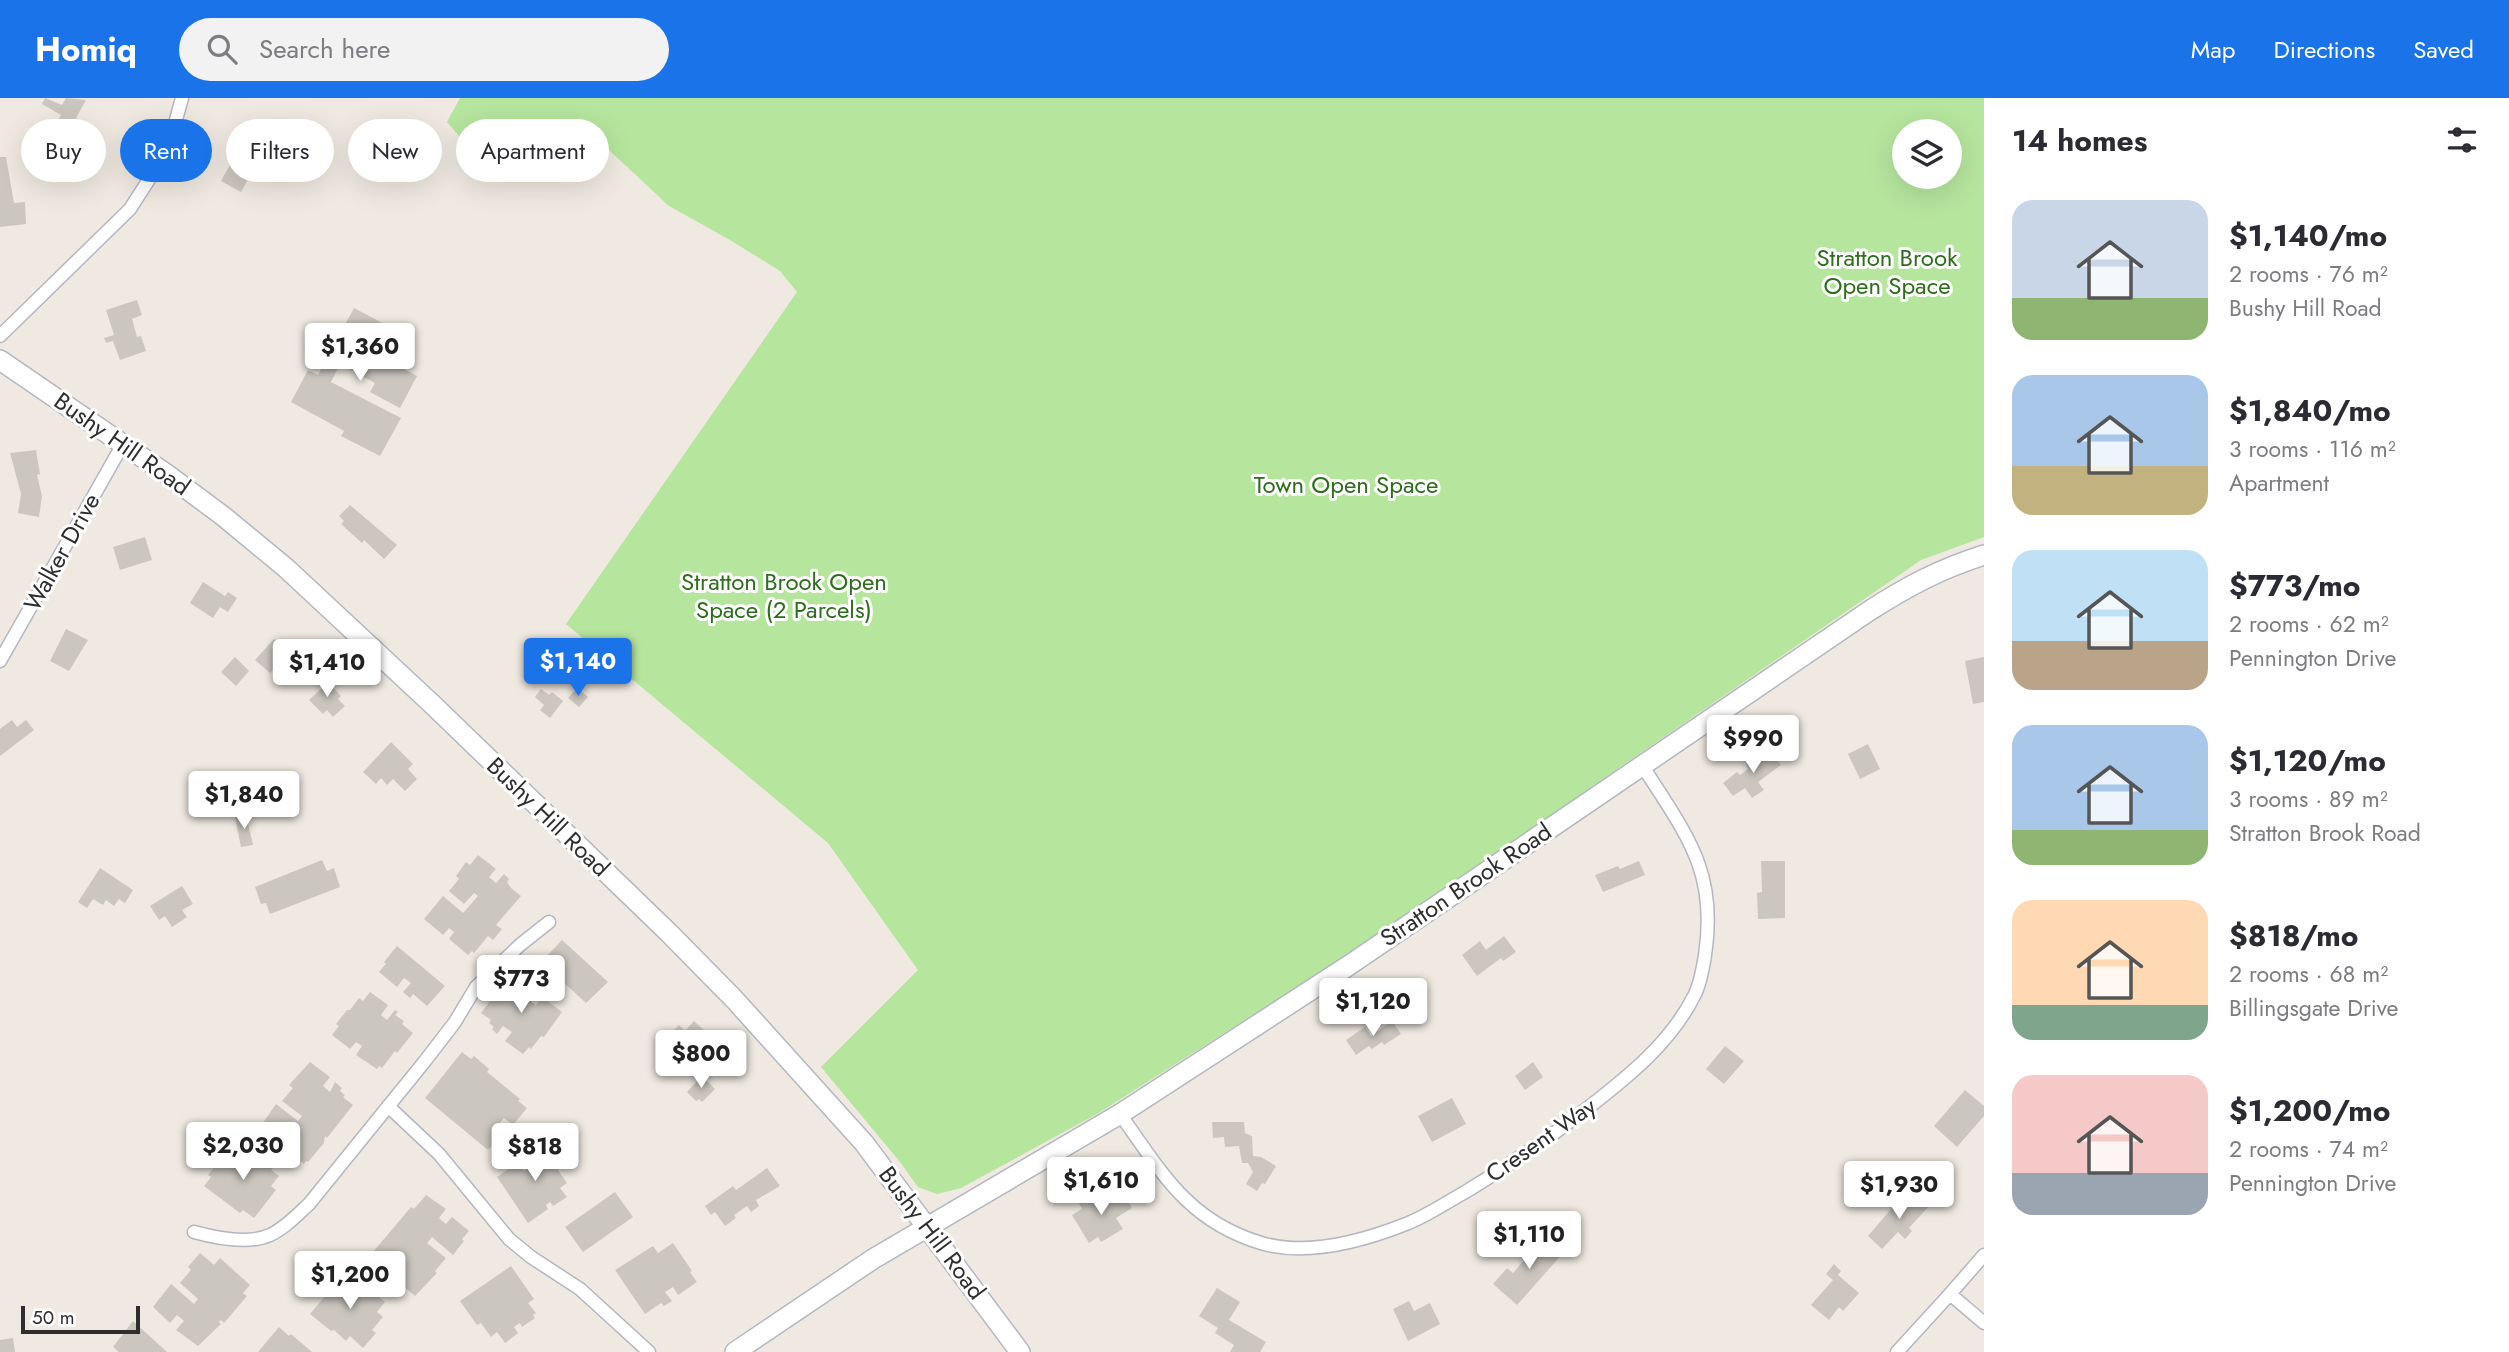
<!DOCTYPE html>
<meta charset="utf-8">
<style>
body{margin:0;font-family:Jost,sans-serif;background:#f2f2f3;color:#2b2b33;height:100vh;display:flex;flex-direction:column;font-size:26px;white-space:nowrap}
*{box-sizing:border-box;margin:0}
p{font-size:23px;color:#7c7c81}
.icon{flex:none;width:38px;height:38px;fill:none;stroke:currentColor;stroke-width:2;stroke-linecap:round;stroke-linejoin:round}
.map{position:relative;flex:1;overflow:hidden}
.drawer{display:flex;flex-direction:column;background:#fff;width:525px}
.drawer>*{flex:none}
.guide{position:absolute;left:21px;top:21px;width:665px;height:63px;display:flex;gap:14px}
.buttons{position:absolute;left:1892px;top:21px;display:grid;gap:14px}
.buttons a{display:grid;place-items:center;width:70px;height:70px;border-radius:50%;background:#fff;box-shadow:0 7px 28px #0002;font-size:35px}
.scale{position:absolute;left:21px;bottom:18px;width:119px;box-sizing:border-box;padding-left:7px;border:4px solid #2e2e2e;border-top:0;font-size:19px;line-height:24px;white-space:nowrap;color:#2e2e2e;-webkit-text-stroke:5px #fff;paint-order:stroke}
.price{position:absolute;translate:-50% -60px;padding:0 16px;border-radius:7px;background:#fff;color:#222;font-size:23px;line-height:46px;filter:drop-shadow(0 2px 4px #0008)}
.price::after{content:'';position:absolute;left:50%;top:42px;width:21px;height:16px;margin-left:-10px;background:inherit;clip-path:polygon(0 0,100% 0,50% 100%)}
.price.on{background:#1a73e8;color:#fff}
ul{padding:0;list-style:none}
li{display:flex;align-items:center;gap:21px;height:175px;padding:0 28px}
li span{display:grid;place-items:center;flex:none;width:196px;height:140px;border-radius:21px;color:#555}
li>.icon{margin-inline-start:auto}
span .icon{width:84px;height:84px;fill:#fffc;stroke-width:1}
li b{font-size:30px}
h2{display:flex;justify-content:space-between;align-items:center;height:84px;padding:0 28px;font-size:30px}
.tag{padding:0 24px;border-radius:32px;background:#fff;box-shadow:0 7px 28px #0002;font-size:24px;line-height:63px}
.tag.on{background:#1a73e8;color:#fff}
header{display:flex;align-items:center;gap:42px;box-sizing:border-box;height:98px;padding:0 35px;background:#1a73e8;color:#fff}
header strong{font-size:33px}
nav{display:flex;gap:38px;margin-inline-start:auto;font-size:24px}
.search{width:490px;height:63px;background:#f2f2f3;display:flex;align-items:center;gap:18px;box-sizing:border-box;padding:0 24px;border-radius:38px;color:#7c7c81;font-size:26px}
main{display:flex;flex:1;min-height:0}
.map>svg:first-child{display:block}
</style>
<header>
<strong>Homiq</strong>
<div class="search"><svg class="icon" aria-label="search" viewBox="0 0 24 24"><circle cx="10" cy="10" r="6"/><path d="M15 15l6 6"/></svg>Search here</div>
<nav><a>Map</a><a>Directions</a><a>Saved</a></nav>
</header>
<main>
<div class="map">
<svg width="1984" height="1254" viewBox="0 0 1984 1254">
<rect width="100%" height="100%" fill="#efe9e1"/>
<path fill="#b6e59e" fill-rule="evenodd" d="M460,0h1524v439l-63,23 -334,230 -149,107 -341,217 -136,74 -24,6 -19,-7 -18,-25 -79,-95 97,-97 -90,-127 -262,-219 231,-332 -17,-21 -50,-31 -61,-34 -59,-55 -130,10 -33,-39zM1904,33h46v46h-46z"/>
<path fill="#cbc7bf" d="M45,0l17,7 4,-7 20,2 -10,18 7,4 -13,23 -20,-11 11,-19 -19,-11z
M239,51l29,16 -7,12 -9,-5 -11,20 -20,-11z
M0,59h6l8,46 11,-1 1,22 -26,3z
M137,202l5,15 -10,4 5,18 4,-1 5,15 -26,9 -7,-19 -7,2 -2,-5 10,-3 -8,-25z
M354,210l55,29 -14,27 22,12 -17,32 -30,-16 5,-9 -35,-19 -9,18 70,36 -21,38 -39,-20 3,-5 -53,-29 17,-32 10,5z
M36,352l4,24 -3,1 5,21 -3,21 -21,-4 3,-19 -11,-41z
M350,407l47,40 -13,14 -20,-19 -2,3 -21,-19 3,-3 -5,-5z
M145,439l7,23 -32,10 -7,-23z
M203,484l22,14 3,-4 9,6 -9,14 -8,-5 -7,11 -23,-15z
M66,531l22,11 -19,31 -19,-10z
M274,541l15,14 -19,20 -15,-13z
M235,559l14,14 -13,15 -15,-14z
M1984,559v45l-11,2 -8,-43z
M322,578l19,20 -3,3 7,7 -12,11 -6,-7 -4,4 -14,-14 13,-12 -6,-6z
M577,590l11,9 -9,10 -11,-9z
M541,591l8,6 3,-3 11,9 -13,17 -10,-8 4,-5 -9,-8z
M12,622l5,7 9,-7 8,10 -34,26v-27z
M391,644l22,22 -5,5 9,10 -12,12 -12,-12 -6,6 -6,-7 -5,6 -13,-12z
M1868,646l12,25 -20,10 -12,-25z
M1768,650l13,17 -23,17 6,8 -12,8 -7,-10 -12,8 -10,-13 14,-11 3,3 8,-6 -2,-4z
M246,717l7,30 -12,2 -6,-30z
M478,757l18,14 -7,8 7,6 8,-9 5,5 -2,3 4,6 10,8 -25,29 6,4 -9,11 -5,-4 -14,17 -2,-2 -4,4 -19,-16 5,-7 -5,-4 -6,7 -19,-16 19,-23 20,17 15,-17 -4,-3 -10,11 -15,-13 10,-12 -3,-3 10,-14 4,3z
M322,762l5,11 7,-3 6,19 -70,27 -4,-11 -5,1 -6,-17z
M1639,763l6,14 -42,17 -8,-17 23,-9 2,3z
M1761,763h24v57l-27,1 -1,-26 5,-1z
M100,770l33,22 -8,13 -6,-4 -5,7 -8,-6 -3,5 -10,-6 -6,9 -9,-6z
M182,788l11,18 -11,6 5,7 -15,10 -7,-11 -6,4 -9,-14z
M1504,838l12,16 -13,9 -2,-3 -24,18 -15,-21 18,-14 6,9z
M562,842l46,42 -22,21 -36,-33 1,-2 -6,-5 2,-3 -2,-2z
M397,848l48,40 -18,20 -14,-12 -3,4 -7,-6 8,-9 -7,-5 -7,9 -18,-15 7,-8 -2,-2z
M511,880l3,2 1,-2 8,5 1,-1 12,9 -7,9 7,5 6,-8 20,15 -18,25 -3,-1 -10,13 -2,-2 -6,7 -18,-13 7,-9 -9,-6 -6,8 -5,-5 2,-2 -5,-4 2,-3 -10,-7 12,-16 3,2z
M370,894l18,13 -7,10 6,5 8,-10 3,2 -3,3 9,6 -2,3 11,9 -16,20 -2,-2 -13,17 -3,-2 -2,3 -21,-14 6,-9 -6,-4 -6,7 -18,-14 7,-9 -3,-2 11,-14h3l9,-12 4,3z
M694,923l13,12 -24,25 -7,-7 2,-3 -6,-5 4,-3 -6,-6 9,-9 6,6z
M1392,923l9,13 -17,11 -2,-3 -10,7 -3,-3 -13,9 -10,-15 19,-13 6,9z
M1725,948l19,15 -20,23 -18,-15z
M462,954l9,7 3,-3 15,13 -2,3 33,27 -2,2 9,7 -14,17 -9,-7 -6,7 9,6 -11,14 -2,-2 -6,7 -63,-52z
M310,964l20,15 -7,9 7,6 5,-10 7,6 -2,3 5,4 -2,2 10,8 -26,33 -2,-2 -1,7 -16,19 -2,-1 -2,3 -21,-17 5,-6 -5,-5 -7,8 -18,-14 18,-26 22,17 4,-5 -20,-15 11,-13 -4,-3z
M1533,964l10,15 -18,13 -10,-14z
M702,978l13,13 -13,13 -3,-3 -3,2 -9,-9z
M1965,992l19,16v10l-27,31 -23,-21z
M1452,1000l14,26 -34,18 -14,-26z
M1212,1024h32l1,11 7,3 1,20 8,1 15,9 -11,18 -3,-1 -5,8 -11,-7 7,-12 -5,-9h-6l-3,-17 -14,1 -1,-10 -11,1z
M544,1045l6,7 2,-1 12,17 -6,4 9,13 -7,5 7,9 -14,9 -3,-4 -4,3 2,4 -20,14 -31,-46 21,-14 6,8 7,-5 -6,-10z
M250,1048l13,10 -4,5 5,4 3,-4 7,6 -3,3 8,6 -8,10 5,4 -22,28 -11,-8 -3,3 -36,-27 7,-9 -3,-2 13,-16 5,4 9,-12 7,6z
M767,1070l13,18 -24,14 3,6 -8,6 -4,-6 -13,9 2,3 -11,8 -10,-14 -4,3 -6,-9 28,-20 3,4z
M615,1094l18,25 -50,35 -18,-25z
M1913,1094l16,14 -20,22 3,3 -7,8 -7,-7 -16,17 -14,-13 30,-35 5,4z
M1123,1095l9,15 -16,10 7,11 -22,13 -3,-5 -9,6 -17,-28 10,-6 -4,-7 11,-7 2,3 4,-3 7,12z
M426,1097l20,14 -7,9 7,6 6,-7 17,14 -7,8 2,2 -11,14 -21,-18 -5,6 19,15 -11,13 2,2 -22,23 -19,-16 7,-8 -6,-6 -6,8 -12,-10 2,-2 -7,-7 -1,-3 38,-45 3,2z
M1546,1137l19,16 -48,54 -24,-21 14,-16 6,5z
M673,1145l19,28 -2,1 7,10 -19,13 -5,-8 -8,5 7,9 -8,5 -3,-3 -16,11 -30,-44 38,-24 5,7z
M200,1155l14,12 6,-7 30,27 -7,8 4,3 -23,27 -3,-3 -2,2 2,2 -23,22 -22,-16 8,-9 -7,-6 -7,8 -17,-16 18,-23 23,20 4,-5 -18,-16 11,-13 -3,-3z
M1834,1166l7,7 -3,4 21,18 -16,18 -4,-4 -10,13 -18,-15 22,-25 -7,-6z
M511,1168l23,33 -6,4 8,10 -3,2 2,3 -13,9 -2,-4 -6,4 4,6 -13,10 -8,-11 -6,5 -10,-14 -4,2 -17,-24z
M346,1178l7,6 3,-4 29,24 -8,10 6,5 -11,13 4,3 -13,15 -13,-12 -4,5 -12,-11 -3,1 -21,-17 27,-32 3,2z
M1217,1190l23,14 -11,18 37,22 -6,10h-30l4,-7 -19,-12 3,-5 -19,-12z
M1409,1203l5,10 16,-8 10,21 -32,17 -15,-32z
M133,1223l34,31h-48l-6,-5z
M279,1229l10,9 2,-2 21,18h-54z
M13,1240l2,14h-15v-12z"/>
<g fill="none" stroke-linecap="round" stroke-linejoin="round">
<defs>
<path id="street" d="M0,238l130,-127 25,-39 16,-32 11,-40
M0,563l123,-217
M388,1008l51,48 70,85 22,18 49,32 69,63
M1120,1016c42,59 68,107 141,129 47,14 102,-2 145,-19 21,-8 41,-22 61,-33 43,-26 82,-53 122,-84 40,-31 82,-65 105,-111 6,-11 9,-28 11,-41 13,-85 -20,-122 -63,-190
M194,1134c22,6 54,13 76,3 15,-7 27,-20 39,-31l116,-143 30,-39 21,-35 44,-42 29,-23
M1950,1196l34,-39
M1897,1254l53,-58 34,29"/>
<path id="secondary" d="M0,262l168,115 55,41 63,52 147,137 236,228 65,66 130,144 156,209
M735,1254l138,-93 247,-145 228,-148 521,-355c39,-25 71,-42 115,-56"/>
</defs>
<use href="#street" stroke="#b4b7c1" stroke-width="15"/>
<use href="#secondary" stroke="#b4b7c1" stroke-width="22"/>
<use href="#street" stroke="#fff" stroke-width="12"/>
<use href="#secondary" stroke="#fff" stroke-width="19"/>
</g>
<g text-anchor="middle" stroke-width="6" stroke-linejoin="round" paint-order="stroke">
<g font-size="24" fill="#2c6e1b" stroke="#fff">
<text x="1887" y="168">Stratton Brook<tspan x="1887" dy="28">Open Space</tspan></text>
<text x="1346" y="395">Town Open Space</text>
<text x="784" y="492">Stratton Brook Open<tspan x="784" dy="28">Space (2 Parcels)</tspan></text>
</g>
<g font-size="24" fill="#2e2e2e" stroke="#fff">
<text transform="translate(122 346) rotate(35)" y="8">Bushy Hill Road</text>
<text transform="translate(62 454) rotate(-61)" y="8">Walker Drive</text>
<text transform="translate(548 719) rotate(44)" y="8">Bushy Hill Road</text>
<text transform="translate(1466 787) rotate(-34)" y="8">Stratton Brook Road</text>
<text transform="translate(1541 1042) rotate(-35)" y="8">Cresent Way</text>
<text transform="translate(932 1135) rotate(53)" y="8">Bushy Hill Road</text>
</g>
</g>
</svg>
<div class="buttons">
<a><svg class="icon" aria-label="layers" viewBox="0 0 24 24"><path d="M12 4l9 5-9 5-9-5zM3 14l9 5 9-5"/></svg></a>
</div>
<div class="scale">50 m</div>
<b class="price" style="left:360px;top:285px">$1,360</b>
<b class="price on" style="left:578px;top:600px">$1,140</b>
<b class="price" style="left:327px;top:601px">$1,410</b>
<b class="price" style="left:1753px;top:677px">$990</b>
<b class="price" style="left:244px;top:733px">$1,840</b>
<b class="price" style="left:521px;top:917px">$773</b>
<b class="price" style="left:1373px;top:940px">$1,120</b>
<b class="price" style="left:701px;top:992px">$800</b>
<b class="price" style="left:243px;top:1084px">$2,030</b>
<b class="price" style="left:535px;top:1085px">$818</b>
<b class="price" style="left:1101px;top:1119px">$1,610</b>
<b class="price" style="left:1899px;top:1123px">$1,930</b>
<b class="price" style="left:1529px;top:1173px">$1,110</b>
<b class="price" style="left:350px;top:1213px">$1,200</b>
<div class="guide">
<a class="tag">Buy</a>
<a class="tag on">Rent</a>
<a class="tag">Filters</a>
<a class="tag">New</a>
<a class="tag">Apartment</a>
</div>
</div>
<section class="drawer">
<h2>14 homes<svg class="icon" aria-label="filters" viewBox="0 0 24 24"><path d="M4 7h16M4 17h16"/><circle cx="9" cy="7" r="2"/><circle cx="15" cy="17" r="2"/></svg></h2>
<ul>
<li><span style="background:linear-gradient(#c9d6e8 70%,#8fb573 0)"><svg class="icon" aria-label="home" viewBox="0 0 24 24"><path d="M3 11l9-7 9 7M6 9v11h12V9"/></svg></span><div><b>$1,140/mo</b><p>2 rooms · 76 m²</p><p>Bushy Hill Road</p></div></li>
<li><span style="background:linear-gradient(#a9c7e8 65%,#c2b280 0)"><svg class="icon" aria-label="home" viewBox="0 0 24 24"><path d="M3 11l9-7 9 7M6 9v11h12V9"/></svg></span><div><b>$1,840/mo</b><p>3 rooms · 116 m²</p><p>Apartment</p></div></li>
<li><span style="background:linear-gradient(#bfe0f5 65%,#b9a48a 0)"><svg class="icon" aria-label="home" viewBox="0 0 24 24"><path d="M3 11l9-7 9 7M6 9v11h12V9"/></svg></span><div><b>$773/mo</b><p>2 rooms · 62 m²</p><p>Pennington Drive</p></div></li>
<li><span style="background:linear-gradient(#a9c7e8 75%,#8fb573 0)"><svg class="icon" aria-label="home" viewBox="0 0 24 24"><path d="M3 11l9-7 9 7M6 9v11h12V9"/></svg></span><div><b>$1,120/mo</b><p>3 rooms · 89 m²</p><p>Stratton Brook Road</p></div></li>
<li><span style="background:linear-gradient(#ffd9b3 75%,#7fa58c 0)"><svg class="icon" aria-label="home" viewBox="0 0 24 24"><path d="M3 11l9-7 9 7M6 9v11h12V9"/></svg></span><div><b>$818/mo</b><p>2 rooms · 68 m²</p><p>Billingsgate Drive</p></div></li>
<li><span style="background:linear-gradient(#f6c9c9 70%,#9aa5b1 0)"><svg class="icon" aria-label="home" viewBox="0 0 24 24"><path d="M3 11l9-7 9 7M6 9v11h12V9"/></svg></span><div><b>$1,200/mo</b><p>2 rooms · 74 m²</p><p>Pennington Drive</p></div></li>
</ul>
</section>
</main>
